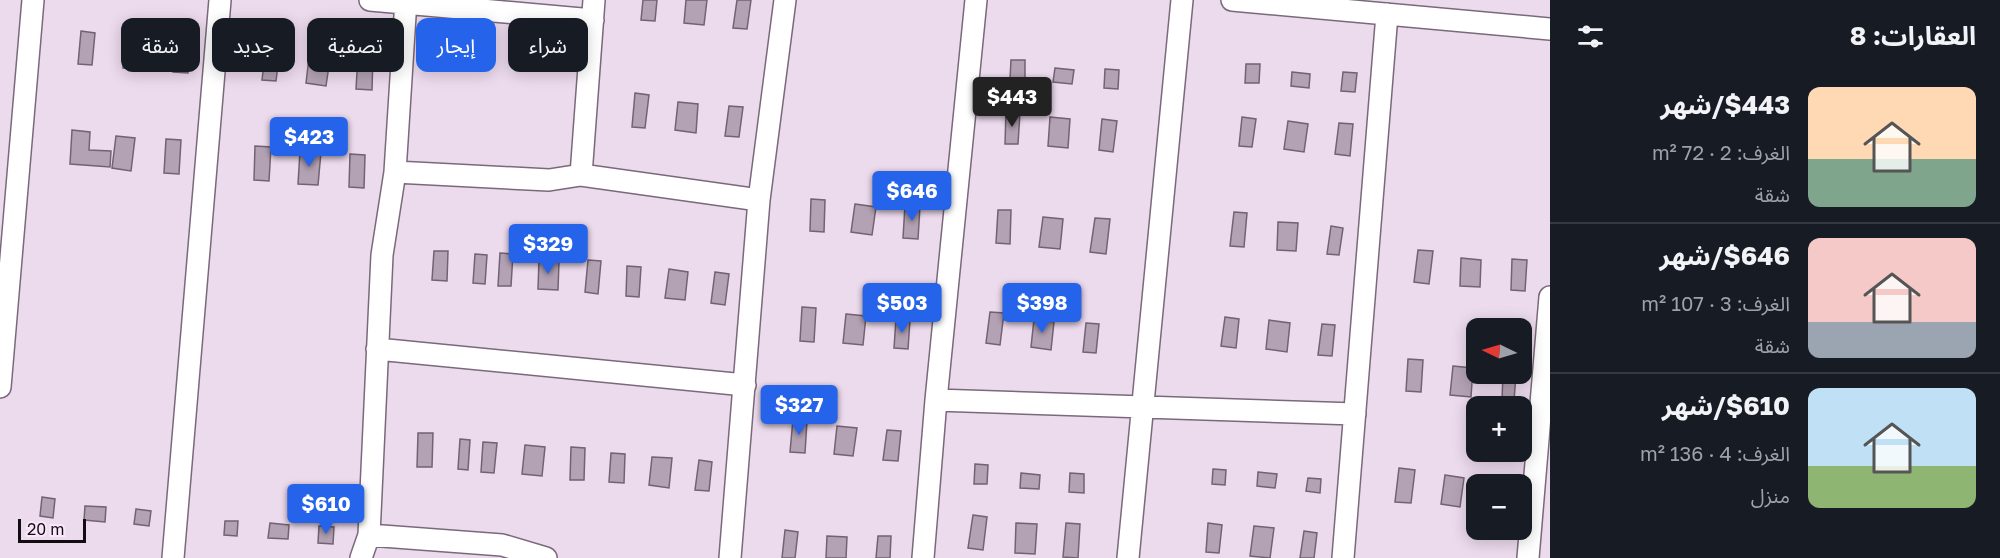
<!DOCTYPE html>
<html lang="ar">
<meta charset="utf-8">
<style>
body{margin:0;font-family:"Golos Text","Noto Sans Arabic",sans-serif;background:#20242c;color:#f1f3f6;direction:rtl;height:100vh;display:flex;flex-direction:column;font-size:22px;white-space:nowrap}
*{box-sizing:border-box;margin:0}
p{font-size:20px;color:#9ea1a6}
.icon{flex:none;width:33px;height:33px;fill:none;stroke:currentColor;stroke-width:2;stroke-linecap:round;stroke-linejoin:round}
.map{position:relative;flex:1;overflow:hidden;direction:ltr}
.sheet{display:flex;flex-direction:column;background:#171b24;width:450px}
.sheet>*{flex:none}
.top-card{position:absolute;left:18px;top:18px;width:570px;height:54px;direction:rtl;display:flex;gap:12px}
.needle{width:39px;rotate:275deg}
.buttons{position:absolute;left:1466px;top:318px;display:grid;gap:12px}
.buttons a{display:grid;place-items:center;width:66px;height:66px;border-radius:12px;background:#171b24;box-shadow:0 3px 15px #0003;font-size:30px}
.scale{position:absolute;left:18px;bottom:15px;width:68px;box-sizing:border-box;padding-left:6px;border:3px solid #130d13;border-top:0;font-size:16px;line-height:21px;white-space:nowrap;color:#130d13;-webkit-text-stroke:4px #fae7fa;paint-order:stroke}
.price{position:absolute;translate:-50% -51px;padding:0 14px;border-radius:6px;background:#2563eb;color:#fff;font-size:20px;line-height:39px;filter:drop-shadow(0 2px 3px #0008)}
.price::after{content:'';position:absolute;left:50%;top:36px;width:18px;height:14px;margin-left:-9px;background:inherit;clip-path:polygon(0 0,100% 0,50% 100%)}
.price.on{background:#222;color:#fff}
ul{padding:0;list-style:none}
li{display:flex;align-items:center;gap:18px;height:150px;padding:0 24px}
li+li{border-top:2px solid #363941}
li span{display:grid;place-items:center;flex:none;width:168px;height:120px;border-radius:12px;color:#555}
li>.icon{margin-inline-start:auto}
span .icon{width:72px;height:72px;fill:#fffc;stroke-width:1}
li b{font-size:26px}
h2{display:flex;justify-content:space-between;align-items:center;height:72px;padding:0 24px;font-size:26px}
.chip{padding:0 21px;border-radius:12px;background:#171b24;box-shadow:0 3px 15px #0003;font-size:21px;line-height:54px}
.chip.on{background:#2563eb;color:#fff}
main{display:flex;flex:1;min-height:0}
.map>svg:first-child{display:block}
</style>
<main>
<section class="sheet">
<h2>العقارات: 8<svg class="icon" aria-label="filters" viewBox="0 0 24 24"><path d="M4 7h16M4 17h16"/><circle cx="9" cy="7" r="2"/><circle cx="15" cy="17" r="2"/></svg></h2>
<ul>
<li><span style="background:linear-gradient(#ffd9b3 60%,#7fa58c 0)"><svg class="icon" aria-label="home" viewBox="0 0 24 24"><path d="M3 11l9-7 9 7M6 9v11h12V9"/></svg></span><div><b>$443/شهر</b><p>الغرف: 2 · 72 m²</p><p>شقة</p></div></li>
<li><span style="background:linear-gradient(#f6c9c9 70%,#9aa5b1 0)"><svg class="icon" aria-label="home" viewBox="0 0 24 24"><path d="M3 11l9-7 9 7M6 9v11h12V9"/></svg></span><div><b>$646/شهر</b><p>الغرف: 3 · 107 m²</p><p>شقة</p></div></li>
<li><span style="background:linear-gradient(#bfe0f5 65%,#8fb573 0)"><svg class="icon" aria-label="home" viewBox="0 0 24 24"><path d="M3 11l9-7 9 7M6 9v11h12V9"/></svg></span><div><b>$610/شهر</b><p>الغرف: 4 · 136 m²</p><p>منزل</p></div></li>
</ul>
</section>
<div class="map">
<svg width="1550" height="558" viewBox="0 0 1550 558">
<rect width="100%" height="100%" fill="#ecdaed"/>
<path fill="#b3a2b4" stroke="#726273" stroke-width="1.5" d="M643,0h14l-2,21 -14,-1z
M686,0h21l-3,25 -20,-2z
M737,0h14l-4,29 -14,-1z
M81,31l14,2 -3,32 -14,-1z
M124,37l20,1 -1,31 -20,-1z
M176,39l14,1 -2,33 -15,-1z
M266,47l14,2 -4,32 -14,-1z
M310,49l21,3 -5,34 -20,-3z
M358,55h15l-1,35 -16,-1z
M1011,60h14v19h-15z
M1246,64h14l-1,19h-14z
M1055,68l19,2 -2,14 -19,-2z
M1105,69l14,1 -1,19 -14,-1z
M1292,72l18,2 -1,14 -18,-2z
M1343,72l14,1 -2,19 -14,-1z
M635,93l14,2 -4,33 -13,-1z
M678,102l20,2 -2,29 -21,-3z
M729,106l14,1 -4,30 -14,-1z
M1006,111l14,1 -2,32h-13z
M1050,117l20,2 -2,29 -20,-2z
M1242,117l14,2 -4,28 -13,-1z
M1102,119l15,2 -4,31 -14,-2z
M1288,121l20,3 -4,28 -20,-3z
M1339,123l14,1 -3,32 -15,-2z
M72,130l18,2 -1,18 22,1 -1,16 -40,-3z
M116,136l19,2 -4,33 -19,-3z
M166,139l15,1 -2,34 -15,-1z
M255,146l16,1 -2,34 -15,-1z
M300,151l21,1 -3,33 -20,-1z
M350,154l15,1 -1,33 -15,-1z
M811,199l14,1 -1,32 -14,-1z
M855,204l21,3 -4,28 -21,-3z
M905,205l15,1 -2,33 -15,-1z
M998,210h13l-1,34 -14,-1z
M1234,212l13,1 -3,34 -14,-1z
M1043,217l20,2 -3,30 -21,-2z
M1095,218l15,1 -4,35 -16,-2z
M1278,222l20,1 -2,28 -19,-1z
M1331,226l12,2 -4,27 -12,-1z
M1418,250l15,1 -4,33 -15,-2z
M434,251h14l-1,30 -15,-1z
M500,253l13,1 -2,32h-13z
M475,254l12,1 -2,29 -12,-1z
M1461,258l20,2 -1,27 -20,-1z
M1512,259l15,1 -2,31 -14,-1z
M539,260l20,1 -1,29 -20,-1z
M588,260l13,1 -3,33 -13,-2z
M627,266l14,1 -2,30 -13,-1z
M669,269l19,3 -3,28 -20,-2z
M715,272l14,2 -4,31 -14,-2z
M802,307l14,1 -2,34 -14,-1z
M990,312l14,1 -4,32 -14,-2z
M846,314l20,2 -3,29 -20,-2z
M1225,317l14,2 -3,29 -15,-2z
M896,319l14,1 -2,29 -14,-1z
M1034,319l20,3 -3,28 -20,-3z
M1269,320l21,3 -3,29 -21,-3z
M1086,323l13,1 -3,29 -13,-1z
M1322,324l13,1 -3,31 -14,-1z
M1408,359l15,1 -2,32 -15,-1z
M1453,366l20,2 -2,29 -21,-2z
M1503,374h13l-2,27 -12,-1z
M793,419l14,2 -2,32 -15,-1z
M837,426l20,2 -4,28 -19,-2z
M887,430l14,1 -3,30 -15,-1z
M418,433h15l-1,34h-15z
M460,439l10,1 -2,30 -10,-1z
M483,442l14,1 -3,30 -13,-1z
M525,445l20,2 -3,29 -20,-2z
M571,447l14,1 -1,32h-14z
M611,453l14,1 -1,29 -15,-1z
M652,457l20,1 -3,30 -20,-3z
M699,460l13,2 -3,29 -14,-1z
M975,464l13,1 -1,19h-13z
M1399,468l16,2 -4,33 -16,-1z
M1213,469l13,1 -1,15 -13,-1z
M1258,472l19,2 -2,14 -18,-2z
M1021,473l19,2 -1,14 -19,-1z
M1070,473l14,1v19l-15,-1z
M1445,475l19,3 -4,29 -19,-3z
M1494,476l14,1v7h-14z
M1308,478l13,1 -1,14 -14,-2z
M42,497l13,2 -2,19 -13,-2z
M85,506l21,1 -1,15 -21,-2z
M136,509l15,2 -2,15 -15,-2z
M973,515l14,2 -4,33 -15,-2z
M225,521h13l-1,15 -13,-1z
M270,523l19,2 -1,14 -20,-1z
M1016,523l21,1 -2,30 -20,-1z
M1066,523l14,1 -2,34 -15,-1z
M1208,523l14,2 -3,28 -13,-1z
M319,526l15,1 -1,17 -15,-1z
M1254,526l20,2 -4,30 -20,-2z
M785,530l13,2 -3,26h-13z
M1304,531l13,2 -3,25h-14z
M827,536l20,1 -1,21h-20z
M878,536h13l-1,22h-14z"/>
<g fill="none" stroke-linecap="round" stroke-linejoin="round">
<defs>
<path id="street" d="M370,0l223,20
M1232,0l318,29
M395,172l154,8 32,-5 178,25
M581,175l13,-175
M377,349l368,36
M0,387l33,-387
M936,400l419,14
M369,535l133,10 44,13
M173,558l47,-558
M361,558l8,-23 13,-280 13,-83 11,-172
M730,558l29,-358 26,-200
M923,558l13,-158 40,-400
M1128,558l54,-558
M1343,558l44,-544
M1528,558l22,-261"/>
</defs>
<use href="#street" stroke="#7a697a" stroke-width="24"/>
<use href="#street" stroke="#fff" stroke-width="21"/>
</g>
</svg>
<div class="buttons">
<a><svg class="needle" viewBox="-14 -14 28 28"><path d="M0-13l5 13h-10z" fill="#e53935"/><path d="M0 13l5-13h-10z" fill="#9ea1a6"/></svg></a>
<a>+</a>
<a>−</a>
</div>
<div class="scale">20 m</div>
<b class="price on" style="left:1012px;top:128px">$443</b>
<b class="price" style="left:309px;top:168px">$423</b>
<b class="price" style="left:912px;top:222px">$646</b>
<b class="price" style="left:548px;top:275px">$329</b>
<b class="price" style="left:902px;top:334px">$503</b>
<b class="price" style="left:1042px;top:334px">$398</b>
<b class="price" style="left:799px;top:436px">$327</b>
<b class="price" style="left:326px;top:535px">$610</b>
<div class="top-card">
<a class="chip">شراء</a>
<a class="chip on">إيجار</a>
<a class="chip">تصفية</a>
<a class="chip">جديد</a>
<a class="chip">شقة</a>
</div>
</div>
</main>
